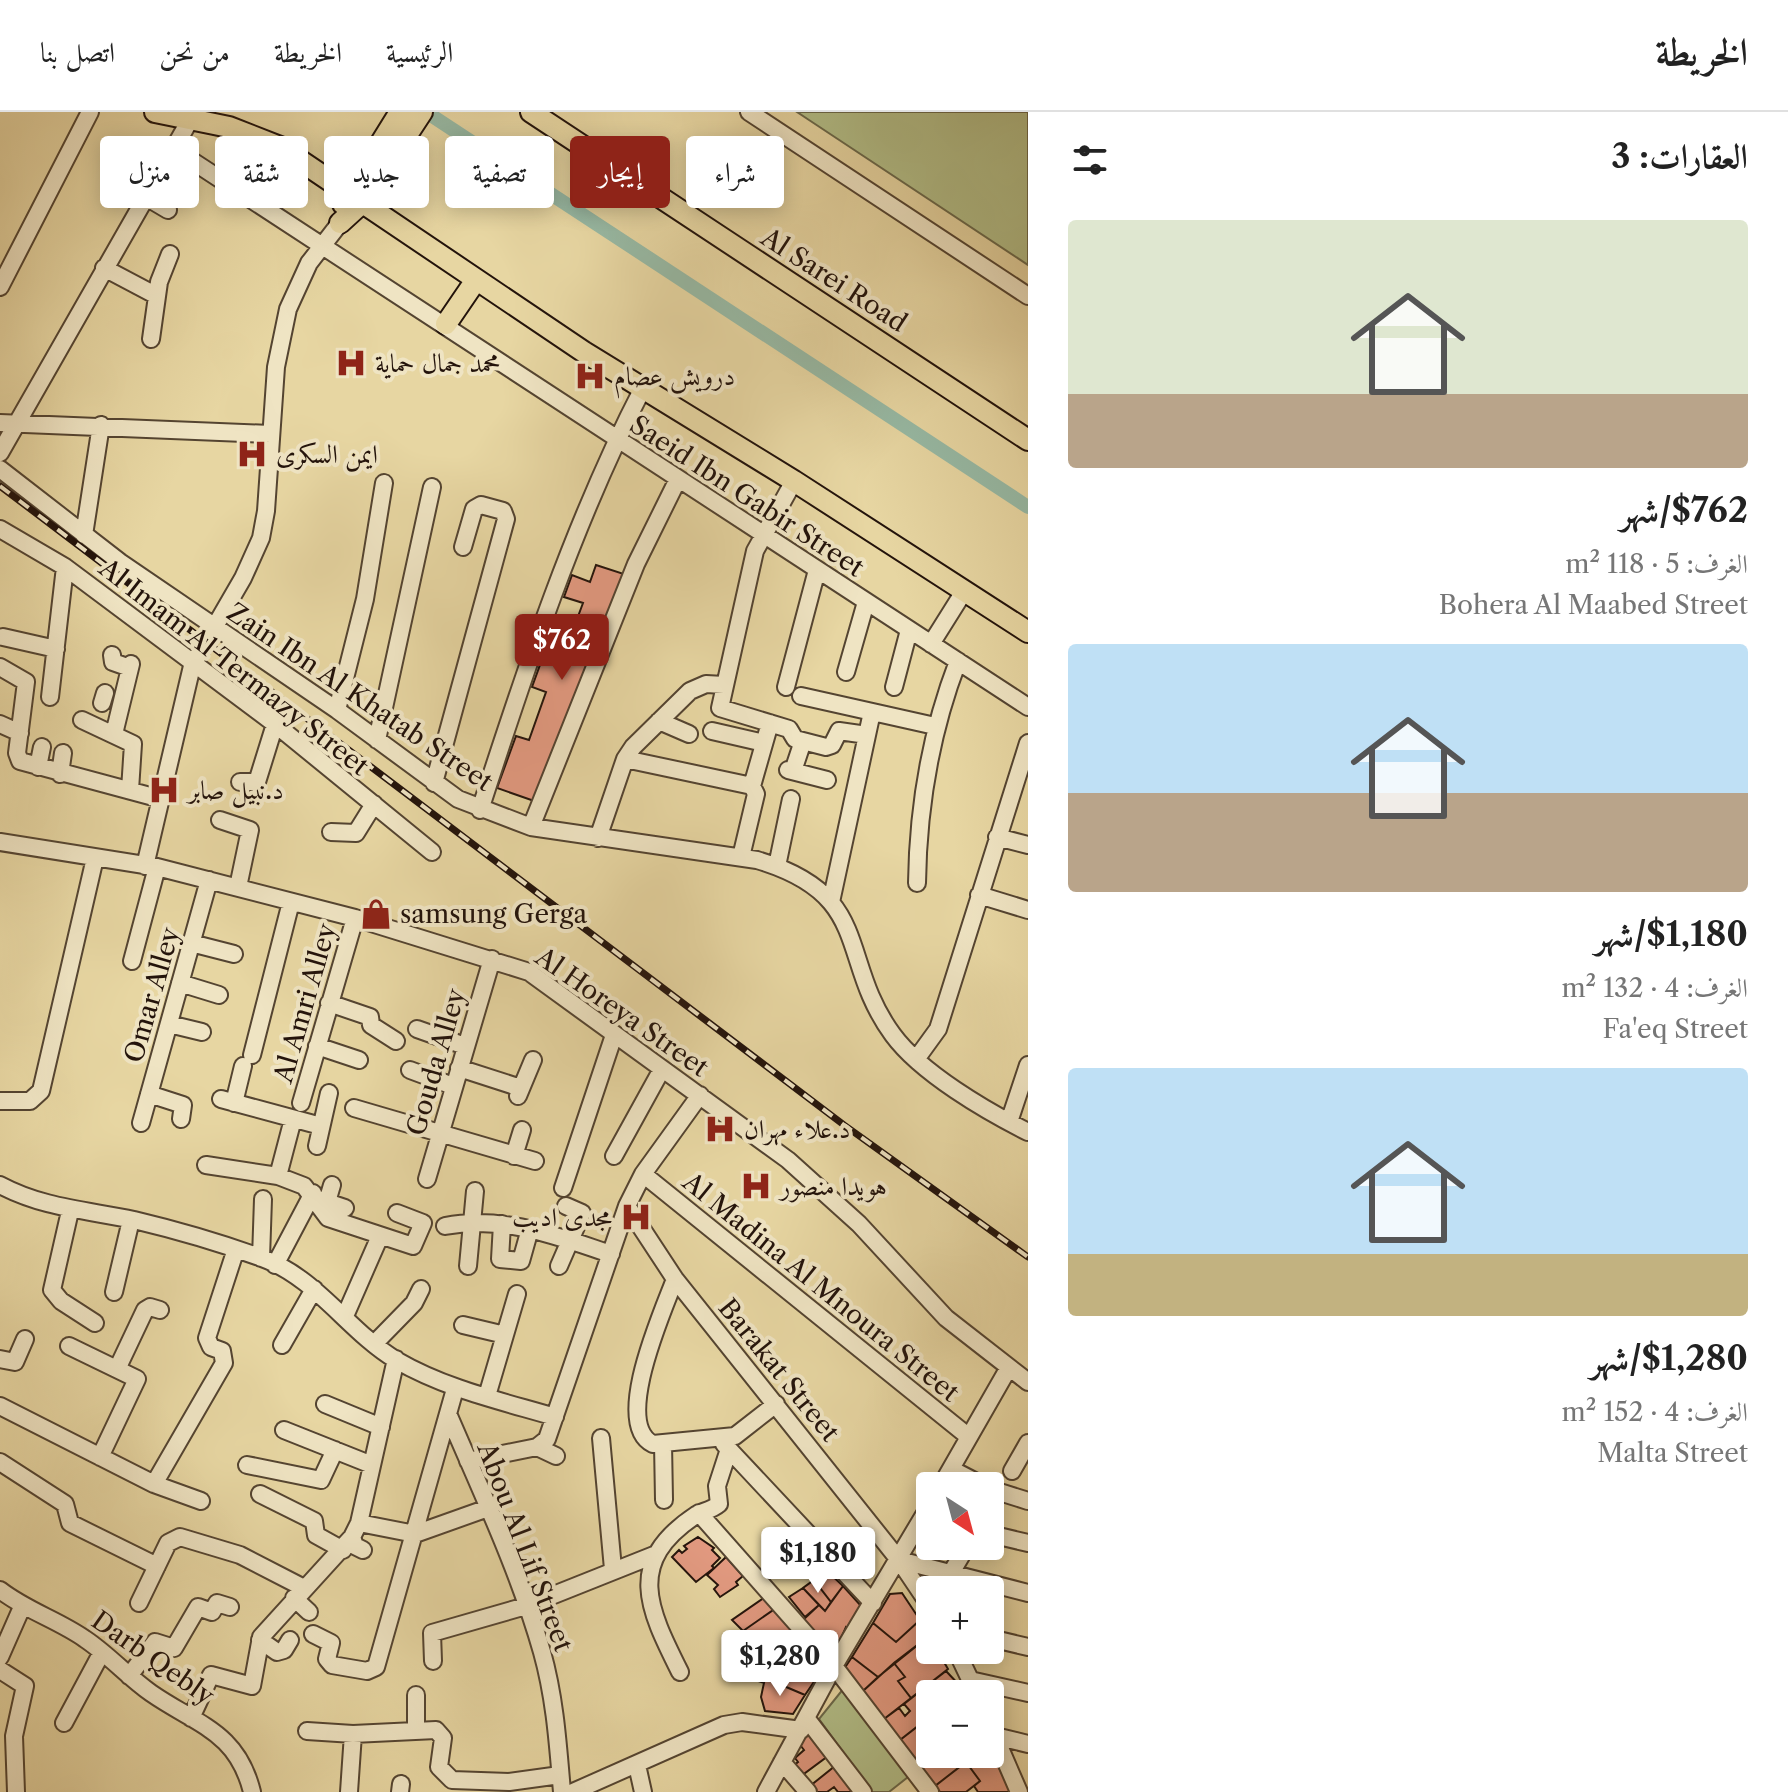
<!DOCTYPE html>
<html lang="ar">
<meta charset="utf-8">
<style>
body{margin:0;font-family:"Libre Caslon Text",Amiri,serif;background:#f6f6f6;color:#222;direction:rtl;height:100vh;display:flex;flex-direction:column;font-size:30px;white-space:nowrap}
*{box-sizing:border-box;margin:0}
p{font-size:26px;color:#767676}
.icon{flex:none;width:44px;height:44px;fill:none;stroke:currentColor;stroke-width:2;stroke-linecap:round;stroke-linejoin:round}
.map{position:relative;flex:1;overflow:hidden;direction:ltr}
.sheet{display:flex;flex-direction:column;background:#fff;width:760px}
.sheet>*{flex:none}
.top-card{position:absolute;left:24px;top:24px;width:760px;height:72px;direction:rtl;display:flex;gap:16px}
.needle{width:52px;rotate:144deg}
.fabs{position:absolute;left:916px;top:1360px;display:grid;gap:16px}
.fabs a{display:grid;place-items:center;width:88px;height:88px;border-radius:8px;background:#fff;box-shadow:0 4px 20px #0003;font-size:40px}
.price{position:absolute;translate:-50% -68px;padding:0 18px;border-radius:8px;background:#fff;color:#222;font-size:26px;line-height:52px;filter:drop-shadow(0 2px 4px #0008)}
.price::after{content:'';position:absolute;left:50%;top:48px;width:24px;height:18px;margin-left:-12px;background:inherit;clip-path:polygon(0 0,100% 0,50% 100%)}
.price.active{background:#8f2418;color:#fff}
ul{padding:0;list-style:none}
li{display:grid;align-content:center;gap:16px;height:424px;padding:0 40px}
li span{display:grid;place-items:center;height:248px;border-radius:8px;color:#555}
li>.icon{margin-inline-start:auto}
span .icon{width:144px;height:144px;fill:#fffc;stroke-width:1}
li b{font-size:34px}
h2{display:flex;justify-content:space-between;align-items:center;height:96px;padding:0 40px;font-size:34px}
.tag{padding:0 28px;border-radius:8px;background:#fff;box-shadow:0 4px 20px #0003;font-size:28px;line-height:72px}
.tag.active{background:#8f2418;color:#fff}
header{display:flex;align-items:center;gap:48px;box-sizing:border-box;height:112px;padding:0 40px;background:#fff;border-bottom:2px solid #e0e0e0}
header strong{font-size:38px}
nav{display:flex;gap:44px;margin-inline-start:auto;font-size:28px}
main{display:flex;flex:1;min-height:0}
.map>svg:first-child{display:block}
</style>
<header>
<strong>الخريطة</strong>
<nav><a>الرئيسية</a><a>الخريطة</a><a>من نحن</a><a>اتصل بنا</a></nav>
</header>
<main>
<section class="sheet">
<h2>العقارات: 3<svg class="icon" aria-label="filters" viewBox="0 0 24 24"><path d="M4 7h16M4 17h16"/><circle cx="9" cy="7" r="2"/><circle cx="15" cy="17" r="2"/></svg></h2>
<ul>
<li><span style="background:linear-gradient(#dfe7d0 70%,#b9a48a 0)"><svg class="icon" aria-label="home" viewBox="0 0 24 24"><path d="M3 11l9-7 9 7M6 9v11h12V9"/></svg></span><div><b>$762/شهر</b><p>الغرف: 5 · 118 m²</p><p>Bohera Al Maabed Street</p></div></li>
<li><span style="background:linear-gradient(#bfe0f5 60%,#b9a48a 0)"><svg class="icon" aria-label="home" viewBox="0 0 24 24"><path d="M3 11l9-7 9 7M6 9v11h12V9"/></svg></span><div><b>$1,180/شهر</b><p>الغرف: 4 · 132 m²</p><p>Fa'eq Street</p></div></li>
<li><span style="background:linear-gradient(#bfe0f5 75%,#c2b280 0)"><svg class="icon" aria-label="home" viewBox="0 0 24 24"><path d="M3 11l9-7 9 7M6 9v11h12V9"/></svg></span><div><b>$1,280/شهر</b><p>الغرف: 4 · 152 m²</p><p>Malta Street</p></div></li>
</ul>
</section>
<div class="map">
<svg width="1028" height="1680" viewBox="0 0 1028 1680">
<rect width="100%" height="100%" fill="#e7d6a2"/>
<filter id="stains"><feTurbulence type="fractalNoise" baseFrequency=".0025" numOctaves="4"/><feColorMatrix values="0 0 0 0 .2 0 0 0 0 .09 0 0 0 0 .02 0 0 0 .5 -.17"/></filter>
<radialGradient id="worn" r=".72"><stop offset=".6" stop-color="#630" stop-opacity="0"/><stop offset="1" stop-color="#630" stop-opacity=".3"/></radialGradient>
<path fill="#b2be88" stroke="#6a684a" stroke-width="2" d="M797,0h231v153l-219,-145z
M844,1576l64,89 -19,15h-17l-53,-73z"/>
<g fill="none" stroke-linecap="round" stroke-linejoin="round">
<path stroke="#97b9a4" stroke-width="14" d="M426,0l602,395"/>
</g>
<path fill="#e39a81" stroke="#23130b" stroke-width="2" d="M596,453l31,10 -90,227 -40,-14 19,-52 13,4 17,-48 -14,-5 20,-55 18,6 13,-35 -19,-6 8,-22 18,7z
M698,1425l16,11 -2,2 8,8 -8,8 2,2 -18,14 -24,-25 7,-7 3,3 5,-4 -3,-3z
M726,1445l17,19 -7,6 2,3 -18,12 -6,-8 4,-4 -11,-10z
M824,1456l19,18 -12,16 -17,-22z
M814,1468l17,22 -6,9 -22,-23z
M843,1474l19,21 -13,22 -3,-2 -12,27 -31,-34 16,-15 6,6z
M803,1476l16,17 -14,12 -16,-20z
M902,1481l18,27 -24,22 -23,-19 17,-29z
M765,1485l11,11 -33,23 -11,-11z
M776,1496l52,53 -23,34 -40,-17 -1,5 -24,-8 2,-5 -5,-4 18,-24 -12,-11z
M920,1508l9,16 -51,41 -26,-20 21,-34 23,19z
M743,1519l12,11 -12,16 -10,-7z
M925,1527l5,11h7l11,19 -37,29 -13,-17 7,-4 -11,-14z
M852,1545l26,20 -15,14 -17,-16v-9z
M894,1551l11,14 -7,4 13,17 -27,21 -21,-28z
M946,1559l16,17 -3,6h-25l5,-4 -6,-9z
M765,1566l40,17 -12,19 -28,-3 -4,-14z
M927,1574l6,8 -3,14 -6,5 4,5 -28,22 -16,-21 15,-11 6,8 5,-5 -6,-7z
M930,1605v11l-6,4 6,6 -3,13 5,6 -12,9 -20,-26z
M809,1620l19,24 -27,20 -8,-10 5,-4 -3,-4 9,-8 -7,-9z
M990,1637l21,43h-33l-4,-6 6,-5 -14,-19 10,-8h14z
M936,1642h24l6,8 -31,24 -15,-20z
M966,1650l14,19 -14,11h-26l-5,-6z
M835,1654l20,26h-17l-4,-5 -7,5h-12l-5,-6z"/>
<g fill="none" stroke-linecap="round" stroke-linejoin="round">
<defs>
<path id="minor" d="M749,0l279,184
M174,37l854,558
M146,85l22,13
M104,156l53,28
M0,175l90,-175
M151,227l8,-57 11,-28
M0,311l270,11
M0,341l190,-333
M0,357l120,93 217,148 121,89 73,28 226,33c118,35 80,99 136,175 28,38 93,76 135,97
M794,369l-39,70 -35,157 69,21 6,10 31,8 6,-2 7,-14 28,4
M0,417l65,38 210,157 157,128
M84,423l17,-110
M3,525l53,12
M931,532l32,-51
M112,543l1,7 17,6
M0,555l26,15 -9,71 3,8 141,38
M846,560l20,-70
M786,575l31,-117
M894,575l15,-57
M801,584l134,30
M50,585l15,-130
M102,591l3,-10
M337,598l28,-111 19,-116
M82,608l51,24 -3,46
M659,609l30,13
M0,612l20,9
M712,619l52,12
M114,622l17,-70
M377,628l55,-253
M625,647l127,27
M38,655l4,-20
M788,658l39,10
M793,659l10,-30
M60,662l3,-21
M240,670h17l18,-58
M434,671l72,-264 -3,-8 -22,-6 -7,4 -11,38
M480,698c46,-142 94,-289 163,-422
M220,708l30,10 -12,57
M531,715l105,-263 42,-85
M331,720l25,1 18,-29
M997,725l31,8
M598,726l27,-79 8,-12 57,-56 16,-7 18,1
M0,730l157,25 198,51 174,54 259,188 71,64 87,94 82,64
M741,745l15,-63 -4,-8 18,-63
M145,754l47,-200 51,-88 18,-40 5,-27 10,-144 12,-58 21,-46 31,-40
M777,754l14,-67
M917,771c1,-78 13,-149 41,-222
M979,783l49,15
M831,790l41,-190
M191,831l43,11
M132,849l25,-94
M180,871l39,12
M329,891l41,14 1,8 25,16
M169,912l33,8
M417,917l48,17
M317,934l42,14
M252,943l39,-153
M917,946l21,-29 90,-286
M459,956l62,20
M410,958l43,16
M149,982l34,11 -2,14
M518,984l15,-36
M221,987l100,27
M0,989h30l11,-10 54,-233
M234,991l9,-37
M301,991l54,-185
M354,996l181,53
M1009,1010l19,-57
M141,1011l68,-243
M317,1034l12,-53
M514,1044l8,-26
M614,1044l48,-87
M206,1053l72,11 26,10 24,32 85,28 10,-23 -26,-10
M643,1062l326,263
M278,1064l15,-57
M427,1067l65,-220
M0,1073c43,23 87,25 134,35 42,10 87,23 128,38 55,20 86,73 134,102 50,29 105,41 159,57
M563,1076l51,-153
M315,1086l30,10
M327,1090l5,-17
M627,1094l48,73 224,281 31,46
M70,1099l-18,79 9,11 34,22
M502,1112l-2,35 21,2 9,-32
M445,1114c58,-11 111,10 166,28
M261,1146l2,-59
M275,1153l38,-72
M468,1154l7,-75
M559,1154l23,-53 -16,-7
M675,1167c-12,32 -63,145 -22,165l82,-8 41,-32
M114,1180l17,-72
M345,1204l35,-80
M463,1213l42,10
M374,1232l40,-41 7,-14
M282,1233l32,-56
M69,1234l68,33 -37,78
M0,1247l15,3 10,-23
M118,1255l27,-57 5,-3 10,3
M487,1284l30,-102
M325,1292l56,23
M0,1294l154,78 47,17
M449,1304c33,77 70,155 93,236 13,46 16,93 20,140
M284,1318l88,35
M601,1326l12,131
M663,1331l1,57
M724,1332l149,159
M537,1335l19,9
M468,1349l69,-14 10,-8 80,-233 16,-32 57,-79
M0,1350l65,42 5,19 87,43
M247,1353l74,15 14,-30
M951,1357l33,17
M1012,1359l16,-28
M154,1372l70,-121 -2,-12 -11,-4 -4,-9 28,-86
M941,1374l67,-117
M990,1377l38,12
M260,1382l54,27 2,14 27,15
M699,1401l135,153 96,126
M359,1411l56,11 73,-26
M990,1422l38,9
M352,1425l3,9 8,4
M899,1448l129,33
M951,1461l16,-27
M0,1478c27,21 58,30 85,49 24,16 43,38 66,54 46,32 86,38 101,99
M294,1486l15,14
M139,1491l29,-60 12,-6 60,18 64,33
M313,1522l18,9 -4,16 5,6 35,6 9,-4 79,-278
M990,1526l38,9
M260,1528l17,12 7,-2 6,-10
M956,1538l21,44
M0,1545l22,-50
M433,1549l-1,-28 94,-27 128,-51
M0,1558l25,16 -11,50 2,56
M680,1560c-32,-64 -55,-110 16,-157 8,-4 16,-5 23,-11l-2,-18 12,-37
M129,1564l26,-34 19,6 24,-41 14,5 5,-9 13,4
M970,1568l58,13
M416,1583v36
M191,1606l20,-43 41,11 9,-49 91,-100 7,-14 37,-164
M807,1607l56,73
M64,1611l38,-71
M990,1613l29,67
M307,1619l46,3 83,-4 7,8 -4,29 13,13 57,2 51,-7
M995,1624l33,8
M782,1650l26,30
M637,1653l6,27
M349,1680l4,-58
M400,1680l1,-8
M573,1680l151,-67 18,-3 59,8
M766,1680l68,-126 96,-161"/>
<path id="major" d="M155,0l74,15 51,20 304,205 210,129 234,151
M531,0l497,328
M343,92l57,-92
M340,111l23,-21 59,-90
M446,212l30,-44"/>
</defs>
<use href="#minor" stroke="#544431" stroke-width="20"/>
<use href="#major" stroke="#23130b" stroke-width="24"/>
<use href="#minor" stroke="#efe4c3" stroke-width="16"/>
<use href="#major" stroke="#e7d6a2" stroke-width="20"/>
<defs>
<path id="rail" d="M0,374l844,639 184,132"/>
</defs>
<use href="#rail" stroke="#23130b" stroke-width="7"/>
<use href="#rail" stroke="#efe4c3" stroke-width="4" stroke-dasharray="12" stroke-linecap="butt"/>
</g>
<defs>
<symbol id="hospital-bare" viewBox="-9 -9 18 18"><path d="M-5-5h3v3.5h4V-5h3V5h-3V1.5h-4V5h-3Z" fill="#8f2418" stroke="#efe4c3" stroke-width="2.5" paint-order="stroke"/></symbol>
<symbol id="shop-bare" viewBox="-9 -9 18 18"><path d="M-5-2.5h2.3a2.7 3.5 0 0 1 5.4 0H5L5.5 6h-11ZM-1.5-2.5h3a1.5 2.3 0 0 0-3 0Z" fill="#8f2418" stroke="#efe4c3" stroke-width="2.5" paint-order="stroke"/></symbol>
</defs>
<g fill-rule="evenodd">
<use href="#hospital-bare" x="329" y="229" width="44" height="44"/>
<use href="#hospital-bare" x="568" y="242" width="44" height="44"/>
<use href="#hospital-bare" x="230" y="320" width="44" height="44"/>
<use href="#hospital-bare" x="142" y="656" width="44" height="44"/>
<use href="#shop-bare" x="354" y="780" width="44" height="44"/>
<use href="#hospital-bare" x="698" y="995" width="44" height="44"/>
<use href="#hospital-bare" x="734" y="1052" width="44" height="44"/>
<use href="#hospital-bare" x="614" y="1083" width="44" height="44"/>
</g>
<g text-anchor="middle" stroke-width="8" stroke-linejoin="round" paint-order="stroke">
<g font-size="26" fill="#23130b" stroke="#efe4c3">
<text transform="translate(834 168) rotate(33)" y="9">Al Sarei Road</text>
<text transform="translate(747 384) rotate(33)" y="9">Saeid Ibn Gabir Street</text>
<text transform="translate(234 555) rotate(38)" y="9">Al Imam Al Termazy Street</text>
<text transform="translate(360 585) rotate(34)" y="9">Zain Ibn Al Khatab Street</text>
<text transform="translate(152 883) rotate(-74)" y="9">Omar Alley</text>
<text transform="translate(305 891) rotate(-74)" y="9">Al Amri Alley</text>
<text transform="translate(622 900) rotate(35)" y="9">Al Horeya Street</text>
<text transform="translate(436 950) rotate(-74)" y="9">Gouda Alley</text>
<text transform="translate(821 1175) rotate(39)" y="9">Al Madina Al Mnoura Street</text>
<text transform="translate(779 1258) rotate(51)" y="9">Barakat Street</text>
<text transform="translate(525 1435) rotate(69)" y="9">Abou Al Lif Street</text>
<text transform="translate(153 1546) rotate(35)" y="9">Darb Qebly</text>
</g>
<g font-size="26" fill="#23130b" stroke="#efe4c3" text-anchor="start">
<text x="375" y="260">محمد جمال حماية</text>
<text x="614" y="273">درويش عصام</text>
<text x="276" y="351">ايمن السكرى</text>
<text x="188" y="687">د.نبيل صابر</text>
<text x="400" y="811">samsung Gerga</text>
<text x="744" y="1026">د.علاء مهران</text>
<text x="780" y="1083">هويدا منصور</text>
<text x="612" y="1114" text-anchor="end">مجدى اديب</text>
</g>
</g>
<rect width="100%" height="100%" filter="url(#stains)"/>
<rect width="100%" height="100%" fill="url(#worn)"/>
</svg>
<div class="fabs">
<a><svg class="needle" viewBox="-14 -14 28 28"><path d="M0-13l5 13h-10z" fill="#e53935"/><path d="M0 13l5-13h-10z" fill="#767676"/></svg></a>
<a>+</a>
<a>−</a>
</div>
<b class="price active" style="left:562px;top:570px">$762</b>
<b class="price" style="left:818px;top:1483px">$1,180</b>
<b class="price" style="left:780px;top:1586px">$1,280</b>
<div class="top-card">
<a class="tag">شراء</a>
<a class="tag active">إيجار</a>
<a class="tag">تصفية</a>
<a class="tag">جديد</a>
<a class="tag">شقة</a>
<a class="tag">منزل</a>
</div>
</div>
</main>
